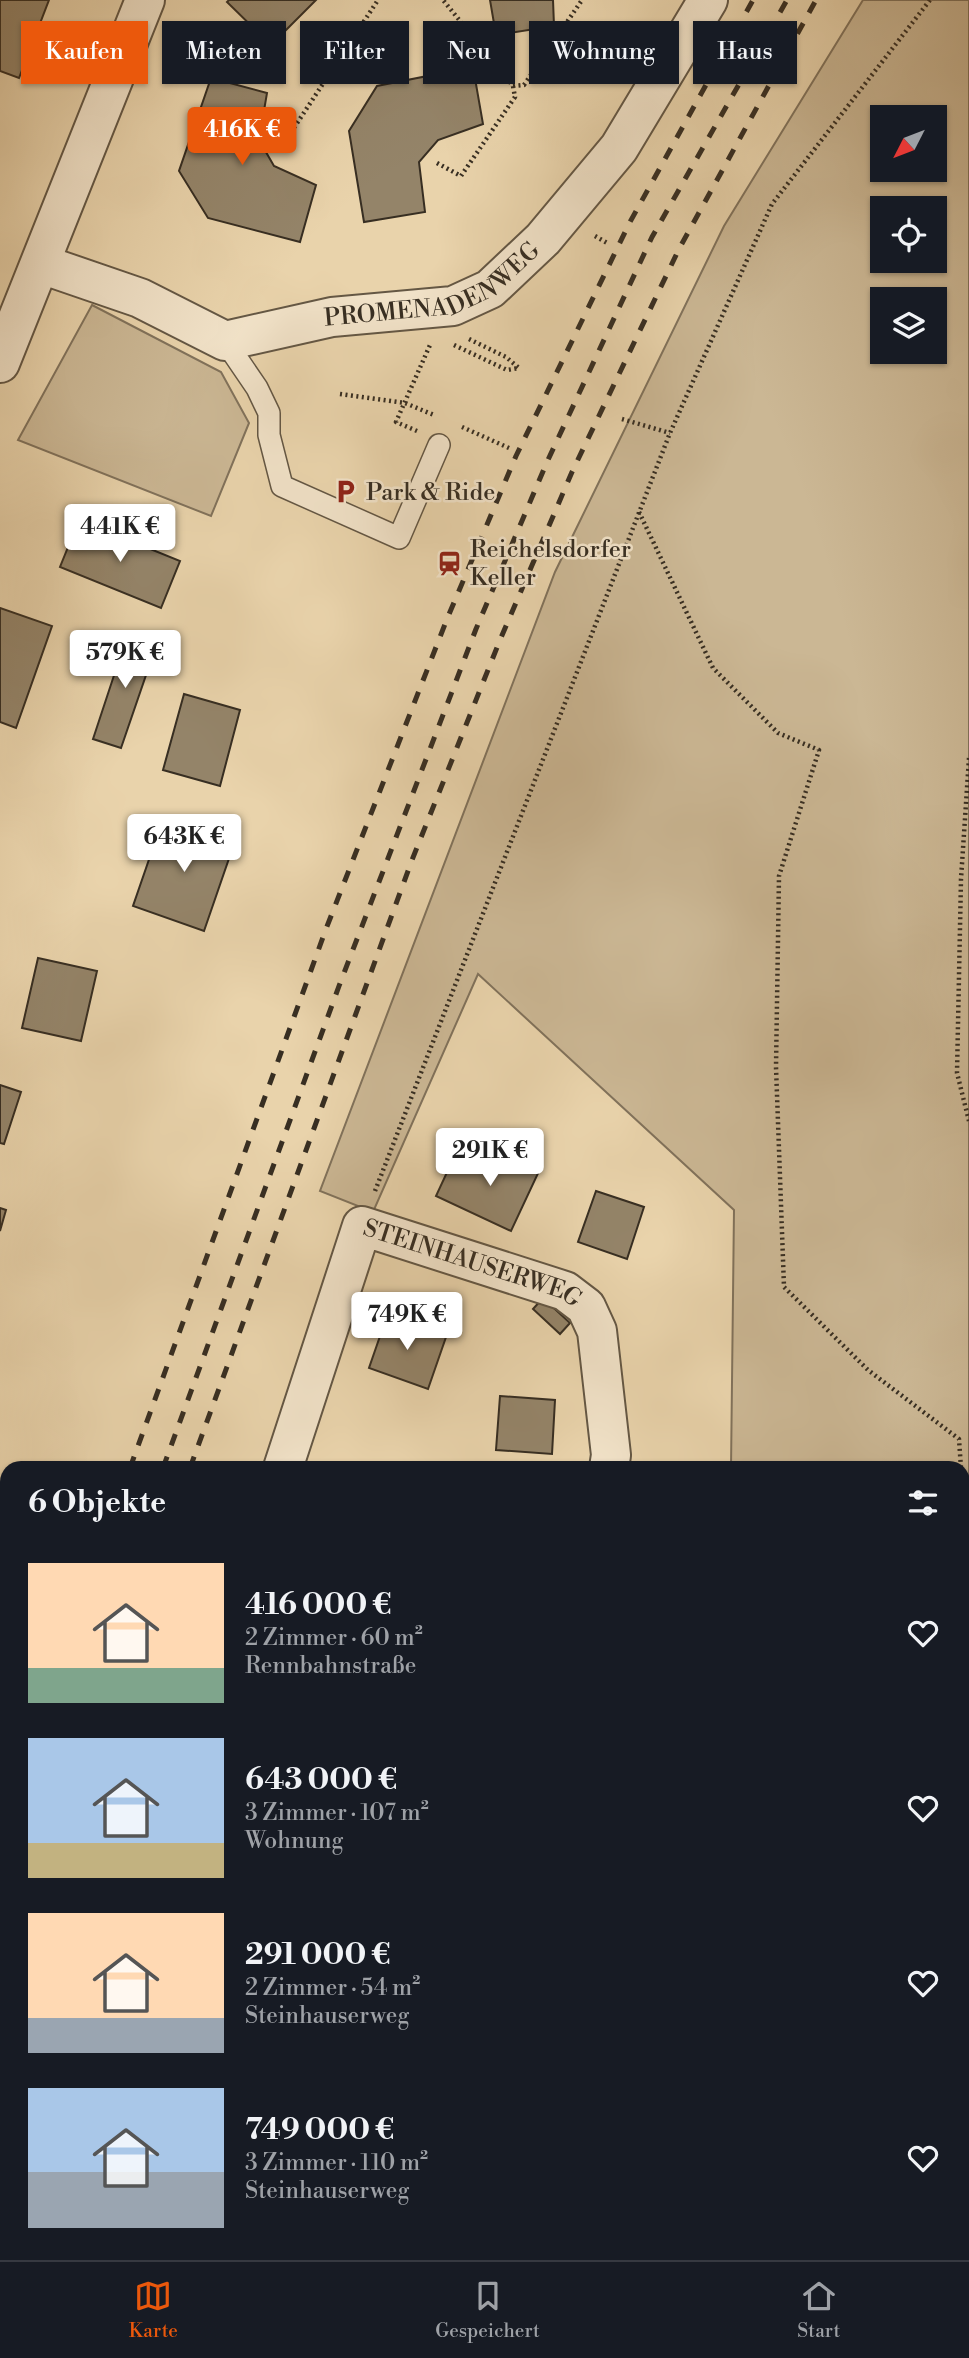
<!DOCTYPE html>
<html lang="de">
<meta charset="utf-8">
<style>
body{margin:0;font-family:"Libre Bodoni",serif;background:#20242c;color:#f1f3f6;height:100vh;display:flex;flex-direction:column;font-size:26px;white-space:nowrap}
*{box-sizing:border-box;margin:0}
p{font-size:23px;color:#9ea1a6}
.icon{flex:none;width:38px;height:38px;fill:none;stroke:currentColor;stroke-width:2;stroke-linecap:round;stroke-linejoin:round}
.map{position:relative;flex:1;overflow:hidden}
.details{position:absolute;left:0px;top:1461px;width:970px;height:800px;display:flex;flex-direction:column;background:#171b24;border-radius:21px 21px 0 0;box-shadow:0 2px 5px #0004}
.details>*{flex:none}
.banner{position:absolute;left:21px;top:21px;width:928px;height:63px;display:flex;gap:14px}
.needle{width:46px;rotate:228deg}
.fabs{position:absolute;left:870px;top:105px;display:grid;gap:14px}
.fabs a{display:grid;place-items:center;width:77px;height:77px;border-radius:0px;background:#171b24;box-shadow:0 2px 5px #0004;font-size:35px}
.price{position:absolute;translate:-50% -60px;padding:0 16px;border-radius:7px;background:#fff;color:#222;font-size:23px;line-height:46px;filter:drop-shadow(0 2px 4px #0008)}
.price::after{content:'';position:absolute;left:50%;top:42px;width:21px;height:16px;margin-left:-10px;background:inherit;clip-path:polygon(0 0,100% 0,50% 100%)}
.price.on{background:#ea580c;color:#fff}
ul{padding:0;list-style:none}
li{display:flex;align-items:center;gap:21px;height:175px;padding:0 28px}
li span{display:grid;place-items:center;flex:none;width:196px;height:140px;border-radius:0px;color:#555}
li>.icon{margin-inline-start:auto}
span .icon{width:84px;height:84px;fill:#fffc;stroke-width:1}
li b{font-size:30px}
h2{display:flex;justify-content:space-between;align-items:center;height:84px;padding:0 28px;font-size:30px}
.tag{padding:0 24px;border-radius:0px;background:#171b24;box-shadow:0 2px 5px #0004;font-size:24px;line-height:63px}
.tag.on{background:#ea580c;color:#fff}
.tab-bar{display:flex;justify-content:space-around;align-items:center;height:98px;border-top:2px solid #363941;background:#171b24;font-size:19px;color:#9ea1a6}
.tab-bar a{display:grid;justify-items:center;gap:4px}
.tab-bar .on{color:#ea580c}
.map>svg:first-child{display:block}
</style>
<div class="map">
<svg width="969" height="2260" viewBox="0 0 969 2260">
<rect width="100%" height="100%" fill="#e9d3ab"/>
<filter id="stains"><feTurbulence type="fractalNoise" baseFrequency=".00286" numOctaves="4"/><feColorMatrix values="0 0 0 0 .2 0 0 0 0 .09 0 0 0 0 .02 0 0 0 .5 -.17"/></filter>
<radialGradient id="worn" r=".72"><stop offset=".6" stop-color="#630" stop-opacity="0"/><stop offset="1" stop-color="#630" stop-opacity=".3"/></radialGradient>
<path fill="#cbb794" stroke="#81725b" stroke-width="2" fill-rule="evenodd" d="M863,0h106v2260h-283l2,-6h274v-786h-231l3,-258 -256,-236 -105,238 -53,-21 235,-619 169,-346zM882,117h52v53h-52zM882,208h52v53h-52zM882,299h52v53h-52z
M92,305l129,67 28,51 -38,93 -193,-76z"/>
<path fill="#948469" stroke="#372e22" stroke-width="2" d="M0,0h49l-30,78 -19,-7z
M229,0h87l-45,45 -44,-43z
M490,0h63l1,26 -58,9z
M473,67l10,57 -45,16 -19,22 6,50 -61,10 -15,-91 28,-45z
M211,78l56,15 -8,47 15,26 42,19 -16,57 -92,-24 -29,-47z
M79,520l101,41 -19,47 -101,-41z
M0,608l52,18 -36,102 -16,-6z
M128,633l29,10 -36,105 -28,-9z
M184,694l56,16 -20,76 -57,-16z
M164,816l71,25 -31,90 -71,-25z
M38,958l59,13 -16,70 -59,-13z
M0,1085l21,7 -17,52 -4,-1z
M499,1149l41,20 -29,62 -75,-35 19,-41 34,15z
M596,1191l48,16 -17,52 -49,-17z
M0,1208l6,2 -6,21z
M543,1298l27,25 -10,11 -27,-25z
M387,1316l59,21 -18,52 -59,-21z
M500,1396l55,4 -3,54 -56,-4z
M19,2254h68l-2,6h-69z
M350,2254h43l-2,6h-20z
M491,2254h72l-1,6h-72z"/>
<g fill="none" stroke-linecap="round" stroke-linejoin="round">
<defs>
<path id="lane" d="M225,341l32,47 12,25v22l13,51 117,52 40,-93"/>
<g id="street">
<path id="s1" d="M41,264l99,34 85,43 107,-24 121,-11 37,-17 53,-50 76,-91 89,-148"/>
<path d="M0,363l145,-363"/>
<path id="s2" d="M283,1468l79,-242 203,65 21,16 11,24 14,124 -2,13"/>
<path d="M0,2181l7,-18"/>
<path d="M438,2260l2,-6"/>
</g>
</defs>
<use href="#lane" stroke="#645744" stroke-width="24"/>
<use href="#street" stroke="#645744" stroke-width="42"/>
<path stroke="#372e22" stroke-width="4.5" stroke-dasharray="2 3.5" stroke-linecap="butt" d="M513,86l11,-1 58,-85
M282,146l96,-146
M437,163l24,13 54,-79 -2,-11 -70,-86
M595,236l14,8
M469,339l37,18 13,11
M454,345l53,25 12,-2
M340,394l65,9 29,12
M622,419l48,14
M462,427l47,21
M417,431l-21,-9 34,-77
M639,512l74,156 65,65 41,17 -40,126 -3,191 8,220 84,83 91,69 2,29
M969,758l-8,121 -4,194 12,48
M375,1191l295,-758 102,-229 158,-204
M962,1498l1,12
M805,2260l1,-6"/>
<use href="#lane" stroke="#f1e2c8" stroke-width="21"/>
<use href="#street" stroke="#f1e2c8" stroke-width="38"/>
<path stroke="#372e22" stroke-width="5" stroke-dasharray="12 12" stroke-linecap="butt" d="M130,1468l196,-539 121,-310 69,-163 114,-234 123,-222
M163,1468l176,-482 137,-357 71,-167 105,-225 135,-237
M190,1468l222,-608 88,-220 72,-168 107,-223 137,-249
M0,1819l7,-19
M0,1912l7,-19
M0,1986l7,-19"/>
</g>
<defs>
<symbol id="parking-bare" viewBox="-9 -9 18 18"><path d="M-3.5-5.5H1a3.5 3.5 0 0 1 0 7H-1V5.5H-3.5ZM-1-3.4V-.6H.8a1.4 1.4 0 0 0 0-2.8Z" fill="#8f2418" stroke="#f1e2c8" stroke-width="2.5" paint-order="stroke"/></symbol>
<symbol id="station-bare" viewBox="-9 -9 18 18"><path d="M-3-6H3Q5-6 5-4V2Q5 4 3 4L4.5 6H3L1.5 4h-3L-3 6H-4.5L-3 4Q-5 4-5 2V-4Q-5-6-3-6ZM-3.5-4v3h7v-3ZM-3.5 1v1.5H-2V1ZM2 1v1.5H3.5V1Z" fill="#8f2418" stroke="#f1e2c8" stroke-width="2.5" paint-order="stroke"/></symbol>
</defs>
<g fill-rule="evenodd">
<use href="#parking-bare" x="328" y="474" width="35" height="35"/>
<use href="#station-bare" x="432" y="546" width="35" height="35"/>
</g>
<g text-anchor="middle" stroke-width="5" stroke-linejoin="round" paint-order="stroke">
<g font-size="24" fill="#372e22" stroke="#f1e2c8">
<text dy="8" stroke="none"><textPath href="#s1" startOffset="418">PROMENADENWEG</textPath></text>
<text dy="8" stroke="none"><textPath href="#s2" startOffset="371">STEINHAUSERWEG</textPath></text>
</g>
<g font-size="24" fill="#372e22" stroke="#f1e2c8" text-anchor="start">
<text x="366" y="500">Park &amp; Ride</text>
<text x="470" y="557">Reichelsdorfer<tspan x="470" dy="28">Keller</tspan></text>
</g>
</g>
<rect width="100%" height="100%" filter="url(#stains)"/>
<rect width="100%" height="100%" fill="url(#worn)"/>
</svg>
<div class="fabs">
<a><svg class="needle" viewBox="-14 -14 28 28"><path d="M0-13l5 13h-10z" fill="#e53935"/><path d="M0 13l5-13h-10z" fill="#9ea1a6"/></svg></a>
<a><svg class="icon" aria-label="locate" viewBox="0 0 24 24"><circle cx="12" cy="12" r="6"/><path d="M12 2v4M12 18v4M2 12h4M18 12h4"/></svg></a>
<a><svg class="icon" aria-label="layers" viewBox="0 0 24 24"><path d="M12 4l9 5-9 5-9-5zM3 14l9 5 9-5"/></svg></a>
</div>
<b class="price on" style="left:242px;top:167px">416K €</b>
<b class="price" style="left:120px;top:564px">441K €</b>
<b class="price" style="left:125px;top:690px">579K €</b>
<b class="price" style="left:184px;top:874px">643K €</b>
<b class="price" style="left:490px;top:1188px">291K €</b>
<b class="price" style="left:407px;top:1352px">749K €</b>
<div class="banner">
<a class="tag on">Kaufen</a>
<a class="tag">Mieten</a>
<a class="tag">Filter</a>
<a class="tag">Neu</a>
<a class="tag">Wohnung</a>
<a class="tag">Haus</a>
</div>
<section class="details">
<h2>6 Objekte<svg class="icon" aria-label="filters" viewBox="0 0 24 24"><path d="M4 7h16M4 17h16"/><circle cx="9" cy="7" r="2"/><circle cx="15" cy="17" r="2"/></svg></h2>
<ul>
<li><span style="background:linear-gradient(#ffd9b3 75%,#7fa58c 0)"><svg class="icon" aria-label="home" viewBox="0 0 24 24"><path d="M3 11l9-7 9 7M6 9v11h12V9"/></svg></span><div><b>416 000 €</b><p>2 Zimmer · 60 m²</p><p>Rennbahnstraße</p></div><svg class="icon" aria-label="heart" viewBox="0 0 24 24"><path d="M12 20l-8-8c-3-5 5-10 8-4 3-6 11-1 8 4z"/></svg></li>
<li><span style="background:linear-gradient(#a9c7e8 75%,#c2b280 0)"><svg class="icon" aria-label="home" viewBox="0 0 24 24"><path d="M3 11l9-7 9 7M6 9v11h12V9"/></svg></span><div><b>643 000 €</b><p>3 Zimmer · 107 m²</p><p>Wohnung</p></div><svg class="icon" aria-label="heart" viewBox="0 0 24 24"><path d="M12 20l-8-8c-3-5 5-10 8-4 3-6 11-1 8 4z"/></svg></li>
<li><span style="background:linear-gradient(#ffd9b3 75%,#9aa5b1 0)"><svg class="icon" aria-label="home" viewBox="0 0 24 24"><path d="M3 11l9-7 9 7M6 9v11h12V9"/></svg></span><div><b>291 000 €</b><p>2 Zimmer · 54 m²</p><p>Steinhauserweg</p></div><svg class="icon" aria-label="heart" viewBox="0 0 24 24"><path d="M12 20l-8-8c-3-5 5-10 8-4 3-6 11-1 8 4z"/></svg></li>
<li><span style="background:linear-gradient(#a9c7e8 60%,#9aa5b1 0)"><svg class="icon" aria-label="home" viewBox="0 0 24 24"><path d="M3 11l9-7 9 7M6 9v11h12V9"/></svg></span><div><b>749 000 €</b><p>3 Zimmer · 110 m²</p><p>Steinhauserweg</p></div><svg class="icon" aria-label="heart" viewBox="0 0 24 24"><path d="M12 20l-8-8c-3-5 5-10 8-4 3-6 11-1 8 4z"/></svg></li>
</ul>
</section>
</div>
<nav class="tab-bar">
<a class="on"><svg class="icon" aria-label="map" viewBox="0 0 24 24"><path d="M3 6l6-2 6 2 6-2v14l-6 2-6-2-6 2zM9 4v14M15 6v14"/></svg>Karte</a>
<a><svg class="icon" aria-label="saved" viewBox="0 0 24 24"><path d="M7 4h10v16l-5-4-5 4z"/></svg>Gespeichert</a>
<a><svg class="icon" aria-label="home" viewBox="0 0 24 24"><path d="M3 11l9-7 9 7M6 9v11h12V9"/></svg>Start</a>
</nav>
